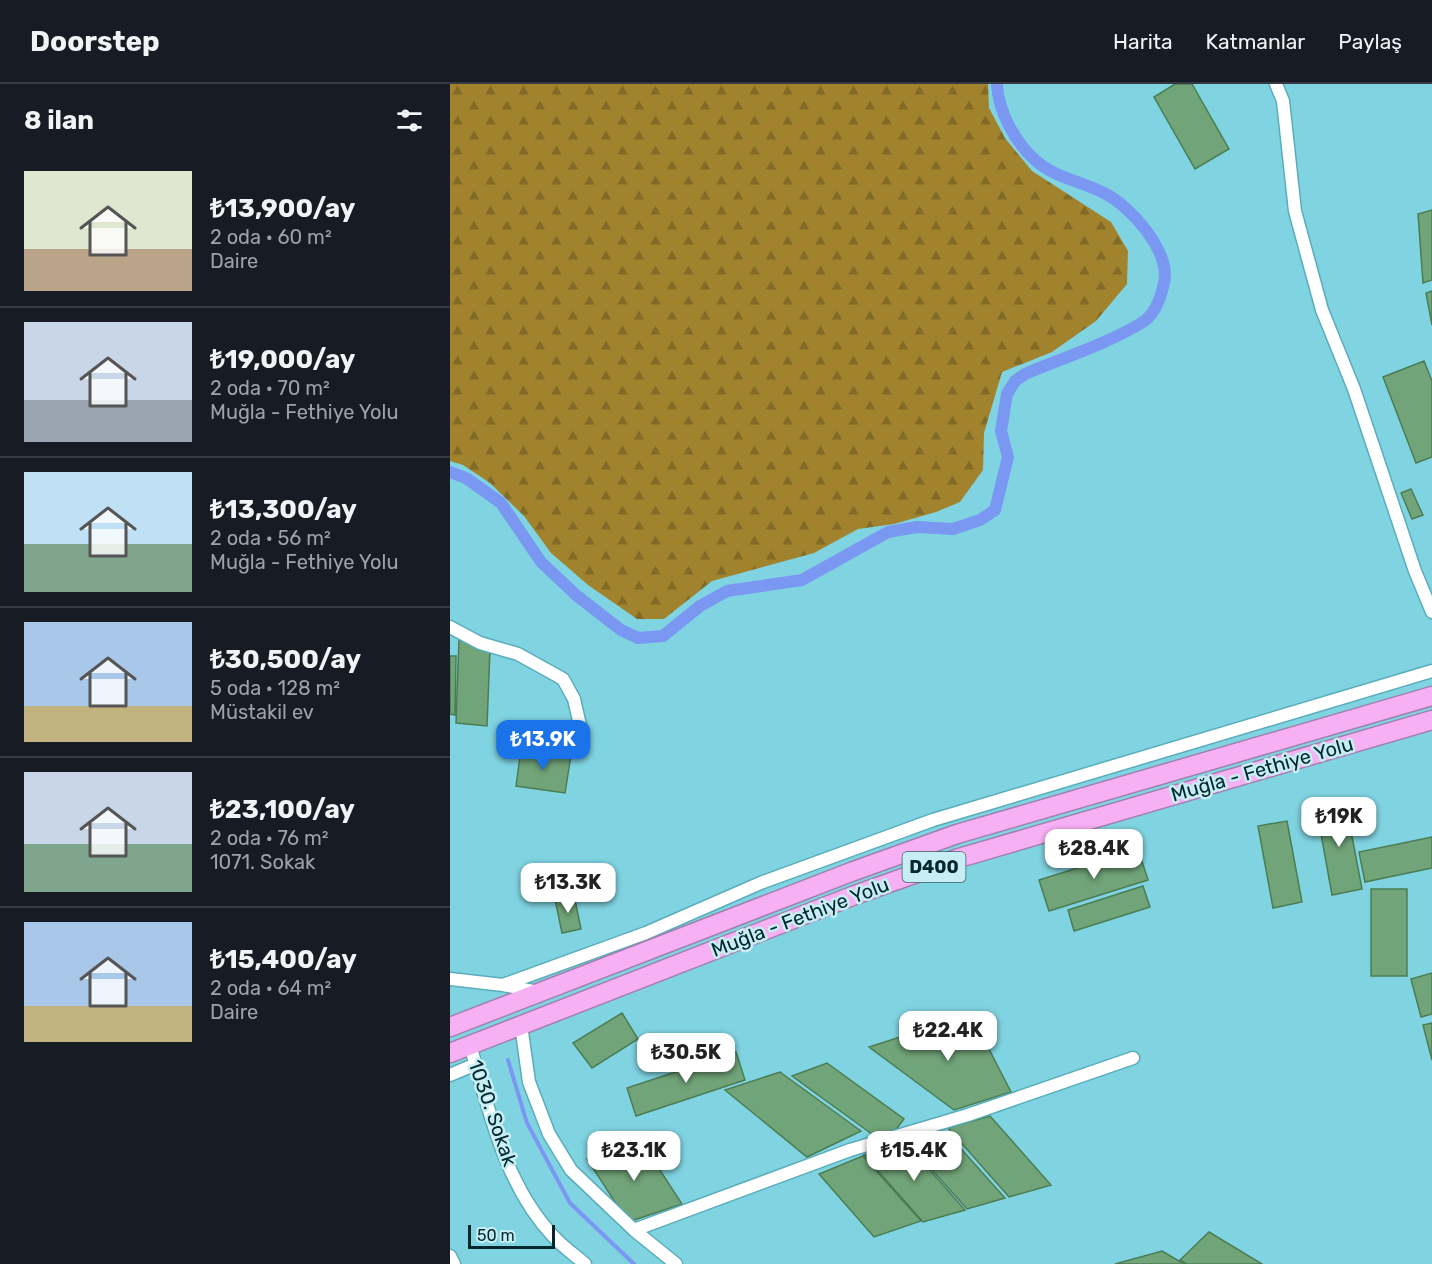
<!DOCTYPE html>
<html lang="tr">
<meta charset="utf-8">
<style>
body{margin:0;font-family:Rubik,sans-serif;background:#242831;color:#f1f3f6;height:100vh;display:flex;flex-direction:column;font-size:22px;white-space:nowrap}
*{box-sizing:border-box;margin:0}
p{font-size:20px;color:#9ea1a6}
.icon{flex:none;width:33px;height:33px;fill:none;stroke:currentColor;stroke-width:2;stroke-linecap:round;stroke-linejoin:round}
.map{position:relative;flex:1;overflow:hidden}
.sheet{display:flex;flex-direction:column;background:#171b24;width:450px}
.sheet>*{flex:none}
.scale{position:absolute;left:18px;bottom:15px;width:87px;box-sizing:border-box;padding-left:6px;border:3px solid #02282d;border-top:0;font-size:16px;line-height:21px;white-space:nowrap;color:#02282d;-webkit-text-stroke:4px #c6eef4;paint-order:stroke}
.price{position:absolute;translate:-50% -51px;padding:0 14px;border-radius:12px;background:#fff;color:#222;font-size:20px;line-height:39px;filter:drop-shadow(0 2px 3px #0008)}
.price::after{content:'';position:absolute;left:50%;top:36px;width:18px;height:14px;margin-left:-9px;background:inherit;clip-path:polygon(0 0,100% 0,50% 100%)}
.price.on{background:#1a73e8;color:#fff}
ul{padding:0;list-style:none}
li{display:flex;align-items:center;gap:18px;height:150px;padding:0 24px}
li+li{border-top:2px solid #363941}
li span{display:grid;place-items:center;flex:none;width:168px;height:120px;border-radius:0px;color:#555}
li>.icon{margin-inline-start:auto}
span .icon{width:72px;height:72px;fill:#fffc;stroke-width:1}
li b{font-size:26px}
h2{display:flex;justify-content:space-between;align-items:center;height:72px;padding:0 24px;font-size:26px}
header{display:flex;align-items:center;gap:36px;box-sizing:border-box;height:84px;padding:0 30px;background:#171b24;border-bottom:2px solid #363941}
header strong{font-size:28px}
nav{display:flex;gap:33px;margin-inline-start:auto;font-size:21px}
main{display:flex;flex:1;min-height:0}
.map>svg:first-child{display:block}
</style>
<header>
<strong>Doorstep</strong>
<nav><a>Harita</a><a>Katmanlar</a><a>Paylaş</a></nav>
</header>
<main>
<section class="sheet">
<h2>8 ilan<svg class="icon" aria-label="filters" viewBox="0 0 24 24"><path d="M4 7h16M4 17h16"/><circle cx="9" cy="7" r="2"/><circle cx="15" cy="17" r="2"/></svg></h2>
<ul>
<li><span style="background:linear-gradient(#dfe7d0 65%,#b9a48a 0)"><svg class="icon" aria-label="home" viewBox="0 0 24 24"><path d="M3 11l9-7 9 7M6 9v11h12V9"/></svg></span><div><b>₺13,900/ay</b><p>2 oda · 60 m²</p><p>Daire</p></div></li>
<li><span style="background:linear-gradient(#c9d6e8 65%,#9aa5b1 0)"><svg class="icon" aria-label="home" viewBox="0 0 24 24"><path d="M3 11l9-7 9 7M6 9v11h12V9"/></svg></span><div><b>₺19,000/ay</b><p>2 oda · 70 m²</p><p>Muğla - Fethiye Yolu</p></div></li>
<li><span style="background:linear-gradient(#bfe0f5 60%,#7fa58c 0)"><svg class="icon" aria-label="home" viewBox="0 0 24 24"><path d="M3 11l9-7 9 7M6 9v11h12V9"/></svg></span><div><b>₺13,300/ay</b><p>2 oda · 56 m²</p><p>Muğla - Fethiye Yolu</p></div></li>
<li><span style="background:linear-gradient(#a9c7e8 70%,#c2b280 0)"><svg class="icon" aria-label="home" viewBox="0 0 24 24"><path d="M3 11l9-7 9 7M6 9v11h12V9"/></svg></span><div><b>₺30,500/ay</b><p>5 oda · 128 m²</p><p>Müstakil ev</p></div></li>
<li><span style="background:linear-gradient(#c9d6e8 60%,#7fa58c 0)"><svg class="icon" aria-label="home" viewBox="0 0 24 24"><path d="M3 11l9-7 9 7M6 9v11h12V9"/></svg></span><div><b>₺23,100/ay</b><p>2 oda · 76 m²</p><p>1071. Sokak</p></div></li>
<li><span style="background:linear-gradient(#a9c7e8 70%,#c2b280 0)"><svg class="icon" aria-label="home" viewBox="0 0 24 24"><path d="M3 11l9-7 9 7M6 9v11h12V9"/></svg></span><div><b>₺15,400/ay</b><p>2 oda · 64 m²</p><p>Daire</p></div></li>
</ul>
</section>
<div class="map">
<svg width="982" height="1180" viewBox="0 0 982 1180">
<defs>
<pattern id="forest-firs" width="22" height="20" patternUnits="userSpaceOnUse" patternTransform="scale(1.5)"><rect width="22" height="20" fill="#a2832d"/><path d="M5 1l3.5 6h-7zM16 11l3.5 6h-7z" fill="#826b27"/></pattern>
</defs>
<rect width="100%" height="100%" fill="#80d4e2"/>
<path fill="url(#forest-firs)" d="M0,0h538l1,24 16,30 27,33 79,51 17,29 -1,33 -31,37 -44,31 -50,20 -18,61 -1,37 -23,32 -24,10 -42,12 -36,5 -44,24 -102,28 -48,38h-27l-49,-34 -37,-32 -27,-37 -34,-33 -27,-18 -13,-4z"/>
<g fill="none" stroke-linecap="round" stroke-linejoin="round">
<path stroke="#7a98f1" stroke-width="4" d="M58,976l19,63 43,80 64,61"/>
<path stroke="#7a98f1" stroke-width="12" d="M0,388l16,6 35,25 40,59 35,33 45,35 17,8 25,-2 37,-30 27,-15 75,-11 86,-48 29,-5 36,2 27,-9 15,-10 13,-53 -7,-26 6,-37 8,-13 10,-7c38,-16 84,-31 118,-52 12,-8 18,-25 21,-39 7,-31 -33,-77 -60,-90 -23,-12 -49,-15 -69,-33 -20,-18 -37,-49 -38,-76"/>
</g>
<path fill="#71a478" stroke="#4b7d54" stroke-width="1.5" d="M725,0h17l37,65 -34,20 -41,-72z
M982,126v70l-9,3 -5,-69z
M982,207v34l-6,-32z
M974,277l8,20v76l-16,6 -33,-86z
M961,405l12,26 -11,4 -11,-26z
M9,555l31,11 -3,76 -31,-3z
M0,572h6l-1,59 -5,-1z
M71,665l50,6 -6,38 -49,-7z
M895,716l17,89 -30,6 -16,-89z
M837,737l15,81 -29,6 -15,-82z
M982,753v31l-67,14 -6,-30z
M688,765l10,31 -99,31 -10,-31z
M693,802l7,21 -76,24 -6,-21z
M921,805h36v87h-36z
M124,811l7,34 -19,4 -7,-34z
M982,889v41l-11,3 -10,-38z
M172,929l16,26 -46,29 -19,-25z
M521,930l40,78 -57,18 -85,-63z
M982,939v37l-9,-35z
M286,968l9,28 -109,36 -9,-28z
M377,979l77,56 -10,13 -18,5 -84,-61z
M330,988l81,59 -54,26 -82,-67z
M540,1032l61,69 -42,12 -61,-69z
M496,1048l59,66 -38,11 -59,-66z
M191,1057l41,63 -54,18 -41,-63z
M456,1059l59,67 -42,12 -59,-67z
M413,1072l58,65 -47,16 -55,-63z
M759,1148l53,32h-75l-7,-4z
M712,1167l22,13h-69z"/>
<g fill="none" stroke-linecap="round" stroke-linejoin="round">
<defs>
<path id="minor" d="M826,0l7,17 12,110 27,99 32,79 61,182 17,41
M0,543l30,16 38,11 45,25 11,20 8,35
M0,895l53,6 35,7
M53,901l143,-52 117,-51 170,-62 499,-149
M71,941l8,57 20,52 22,36 63,60 42,34
M20,961c19,65 35,141 84,192 9,10 21,18 31,27
M0,991l26,-11
M184,1146l216,-80 118,-35 165,-57
M0,1172l4,8"/>
<path id="highway" d="M0,943l401,-155 106,-38 475,-138
M0,969l405,-158 104,-37 473,-138"/>
</defs>
<use href="#minor" stroke="#59adba" stroke-width="15"/>
<use href="#highway" stroke="#a280ae" stroke-width="21"/>
<use href="#minor" stroke="#fff" stroke-width="12"/>
<use href="#highway" stroke="#f8b0f4" stroke-width="18"/>
</g>
<g text-anchor="middle" stroke-width="5" stroke-linejoin="round" paint-order="stroke">
<rect fill="#c6eef4" stroke="#3d6369" stroke-width="1.5" x="452.5" y="768" width="63" height="30" rx="4.5"/>
<g font-size="18" font-weight="bold" fill="#02282d">
<text x="484" y="789">D400</text>
</g>
<g font-size="20" fill="#02282d" stroke="#c6eef4">
<text transform="translate(812 685) rotate(-16)" y="7">Muğla - Fethiye Yolu</text>
<text transform="translate(350 833) rotate(-21)" y="7">Muğla - Fethiye Yolu</text>
<text transform="translate(43 1029) rotate(71)" y="7">1030. Sokak</text>
</g>
</g>
</svg>
<div class="scale">50 m</div>
<b class="price on" style="left:93px;top:687px">₺13.9K</b>
<b class="price" style="left:889px;top:764px">₺19K</b>
<b class="price" style="left:644px;top:796px">₺28.4K</b>
<b class="price" style="left:118px;top:830px">₺13.3K</b>
<b class="price" style="left:498px;top:978px">₺22.4K</b>
<b class="price" style="left:236px;top:1000px">₺30.5K</b>
<b class="price" style="left:184px;top:1098px">₺23.1K</b>
<b class="price" style="left:464px;top:1098px">₺15.4K</b>
</div>
</main>
